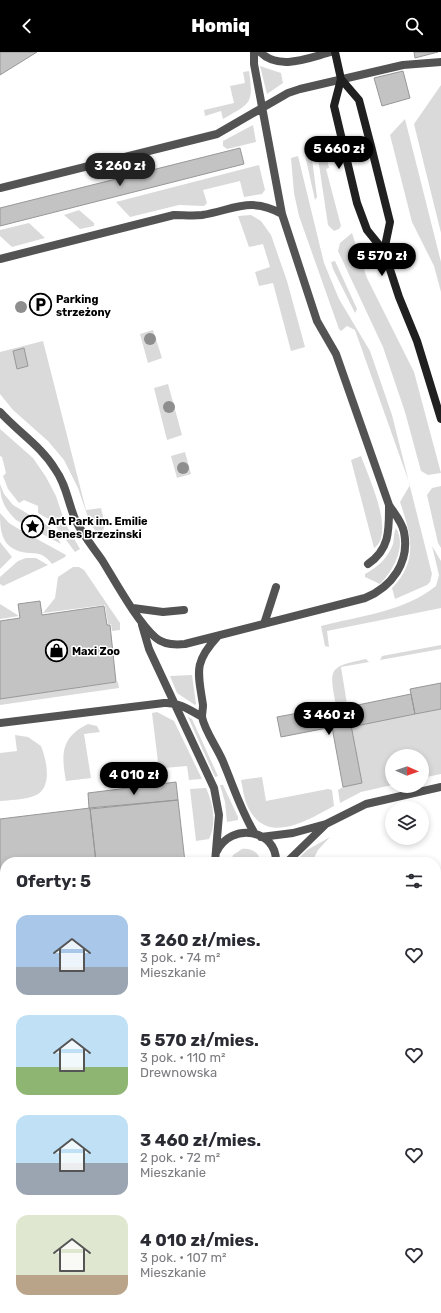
<!DOCTYPE html>
<html lang="pl">
<meta charset="utf-8">
<style>
body{margin:0;font-family:Rubik,sans-serif;background:#f7f7f7;color:#2b2b33;height:100vh;display:flex;flex-direction:column;font-size:15px;white-space:nowrap}
*{box-sizing:border-box;margin:0}
p{font-size:13px;color:#7c7c81}
.icon{flex:none;width:22px;height:22px;fill:none;stroke:currentColor;stroke-width:2;stroke-linecap:round;stroke-linejoin:round}
.map{position:relative;flex:1;overflow:hidden}
.details{position:absolute;left:0px;top:805px;width:441px;height:456px;display:flex;flex-direction:column;background:#fff;border-radius:16px 16px 0 0;box-shadow:0 2px 6px #0003}
.details>*{flex:none}
.needle{width:26px;rotate:92deg}
.fabs{position:absolute;left:385px;top:697px;display:grid;gap:8px}
.fabs a{display:grid;place-items:center;width:44px;height:44px;border-radius:50%;background:#fff;box-shadow:0 2px 6px #0003;font-size:20px}
.price{position:absolute;translate:-50% -34px;padding:0 9px;border-radius:14px;background:#000;color:#fff;font-size:13px;line-height:26px;filter:drop-shadow(0 1px 2px #0008)}
.price::after{content:'';position:absolute;left:50%;top:24px;width:12px;height:9px;margin-left:-6px;background:inherit;clip-path:polygon(0 0,100% 0,50% 100%)}
.price.active{background:#222;color:#fff}
ul{padding:0;list-style:none}
li{display:flex;align-items:center;gap:12px;height:100px;padding:0 16px}
li span{display:grid;place-items:center;flex:none;width:112px;height:80px;border-radius:12px;color:#555}
li>.icon{margin-inline-start:auto}
span .icon{width:48px;height:48px;fill:#fffc;stroke-width:1}
li b{font-size:17px}
h2{display:flex;justify-content:space-between;align-items:center;height:48px;padding:0 16px;font-size:17px}
header{display:flex;justify-content:space-between;align-items:center;height:52px;padding:0 16px;background:#000;color:#fff;font-size:18px;font-weight:800}
.map>svg:first-child{display:block}
</style>
<header><svg class="icon" aria-label="back" viewBox="0 0 24 24"><path d="M15 5l-7 7 7 7"/></svg>Homiq<svg class="icon" aria-label="search" viewBox="0 0 24 24"><circle cx="10" cy="10" r="6"/><path d="M15 15l6 6"/></svg></header>
<div class="map">
<svg width="441" height="1261" viewBox="0 0 441 1261">
<rect width="100%" height="100%" fill="#fff"/>
<path fill="#dadada" d="M260,14l21,7 2,10 -16,11z
M249,19c5,34 1,32 -26,48l-2,-8 -16,5 -1,-6 30,-7 -4,-17 15,-3 -2,-11z
M441,33v148l-27,-109z
M405,67l36,143v30l-7,-26 -22,-44 -22,-87z
M253,73l3,17 -29,7 -4,-3v-5z
M322,102l1,3 3,-1 3,12 -3,1 15,57 -2,3 -5,2 -6,-6 -10,-67z
M305,103l7,4 5,38 -2,3z
M298,104l26,107 15,36 31,52 22,64 40,159 -2,8 -3,3 -32,14 -3,-11c27,-28 19,-53 8,-86l10,-17 -55,-155 -8,-4 -6,5 -2,-2 -40,-113 -5,-23 -3,-35z
M259,113l6,25 -3,4 -18,3 -4,-16 -37,9 4,13 -3,3 -25,-1 -49,12 -14,-15z
M79,158l15,13v3l-14,3 -16,-14z
M251,163l10,6 10,14 16,46 18,66 -14,4 -18,-68 -14,3 -4,-14 15,-5 -7,-23 -14,3 -11,-31z
M29,171l16,15 -33,9 -12,-11v-6z
M352,181l15,45 47,94 27,101 -13,2 -7,-4 -16,-59 -22,-65 -45,-96 2,-8z
M335,209l22,48 -2,4 -22,-44 -2,-7z
M153,278l9,28 -14,5 -8,-29z
M43,289l43,169 15,-2c2,10 8,21 -3,27l-8,-12 -12,-35 -14,-28 -16,-19 -35,-31 -13,-16v-42z
M168,332l14,51 -15,5 -13,-52z
M0,377l33,29 13,19 10,19 9,27 15,26 -5,3 -23,-31 -14,-8v-7l-14,-6 -5,3 -11,-14 -5,-13 3,-3 -4,-16 -2,-1z
M185,400l6,22 -14,4 -6,-22z
M361,404c7,20 35,77 13,92l-23,-88z
M0,432l4,10 9,11 32,19 7,5 9,15 -45,-24c-11,-11 -16,-20 -16,-36z
M441,434v62l-3,-5 -11,-48 5,-7z
M0,461l9,10 8,5 49,27 -1,2 -13,7c-11,-14 -16,-9 -30,-12 -21,-5 -22,-22 -22,-39z
M396,476c11,18 -3,43 -16,56l-15,-7v-3c13,-7 23,-16 28,-30 1,-6 1,-12 3,-16z
M0,490l12,15 -12,12z
M432,494l9,15v47l-114,23 2,16 -4,-1 -4,-20c38,-10 83,-14 115,-40l3,-11z
M26,506h10l12,7 -45,21 -3,-2v-7l18,-16z
M73,515h6l5,3 36,53v7l-8,1 -1,-7h-3l-3,-19 -62,8 12,-15 3,-21z
M0,552l19,12 -19,3z
M441,593v4l-61,11 2,-4z
M366,607l3,3 -28,5 6,37 -11,2c-7,-38 -8,-39 30,-47z
M192,623l4,29 -1,1 -18,-12 -7,-17z
M118,630l1,6 -119,17v-6z
M441,657v65l-19,4v-22h-30v29l-31,7 -21,11 -2,-13 5,-3 19,-4 -11,-56z
M157,660l17,9 28,58 -13,1 -2,-14 -23,2 -6,-6 -6,-49z
M188,665l4,2 26,57 -3,1z
M88,672l9,2 3,6 -16,2 7,44 -25,3c-5,-27 -5,-44 22,-57z
M15,683l13,2 13,9c6,15 13,46 -10,51 -10,3 -21,3 -31,4v-48l17,-2z
M262,725l4,24 62,-12 4,1 2,16c-25,13 -67,41 -86,1 -4,-8 -5,-18 -7,-27z
M220,733h3l15,32v3l-11,2 -2,-20z
M206,736c7,15 11,35 3,51l-13,2 -6,-52z
M330,785l-12,13 -6,12h-17l12,-12z
M242,797c9,-1 17,3 19,13h-30l2,-7z
M441,923v40h-3l-2,-6v-33z"/>
<path fill="#c3c3c3" stroke="#979797" d="M0,0h37l-37,23z
M414,0h24l-23,6z
M403,19l7,27 -28,8 -8,-28z
M240,96l4,16 -244,62v-18z
M24,296l4,18 -11,3 -4,-18z
M40,549l2,14 62,-9 3,19h3l6,57 -116,17v-78l20,-3 -2,-14z
M441,631v26l-26,5 -5,-25z
M411,642l4,20 -64,13 -3,-20z
M347,652l15,79 -19,4 -11,-60 -51,10 -4,-20z
M176,730l2,18 -89,8 -1,-15z
M178,748l7,62h-89l-6,-53z
M90,756l6,54h-91v178l-5,1v-222z
M441,881v14l-5,1v-14z
M5,1223v33h64l1,5h-70v-37z
M147,1256h91v1l-37,4h-54z
M238,1257l1,4h-38z"/>
<g fill="none" stroke-linecap="round" stroke-linejoin="round">
<path stroke="#535353" stroke-width="8" d="M260,0c19,19 48,6 71,0
M0,136l217,-54 71,-41 12,-4 103,-24 38,-3
M0,207l174,-44c9,0 19,1 28,0 31,-5 49,-19 80,-1
M0,360c18,20 41,34 55,57 11,15 13,33 20,50 7,15 18,28 27,41 13,21 36,63 54,78 8,7 19,7 29,6l180,-46c27,-11 45,-36 39,-66 -2,-10 -10,-19 -15,-27l-53,-151 -19,-33 -35,-107 -28,-150v-12
M368,512c22,-15 21,-34 21,-58
M133,556l30,4 21,-2
M264,572l12,-37
M142,573l7,24 65,139 5,27 -4,47
M218,584c-25,27 -20,36 -15,69 0,4 -1,8 -1,12 3,15 17,33 22,47 10,24 17,47 31,70
M0,671l164,-20c14,-1 26,7 38,14
M261,785l32,-4 33,-9 40,-20 75,-17
M217,799c14,-29 60,-22 59,11
M287,810l38,-37
M436,1245l5,6
M339,1256v5"/>
<path stroke="#202020" stroke-width="8" d="M335,0l6,27 -7,27 23,97 10,27 17,21 15,46 18,44 24,78
M341,27l18,21 12,46 19,76 -6,29"/>
</g>
<g fill="#8e8e8e">
<circle cx="43" cy="249" r="6"/>
<circle cx="21" cy="255" r="6"/>
<circle cx="150" cy="287" r="6"/>
<circle cx="169" cy="355" r="6"/>
<circle cx="183" cy="416" r="6"/>
</g>
<defs>
<symbol id="parking-ring" viewBox="-11 -11 22 22"><circle r="9.5" fill="#fff" stroke="#000" stroke-width="1.5"/><path d="M-3.5-5.5H1a3.5 3.5 0 0 1 0 7H-1V5.5H-3.5ZM-1-3.4V-.6H.8a1.4 1.4 0 0 0 0-2.8Z" fill="#000"/></symbol>
<symbol id="sight-ring" viewBox="-11 -11 22 22"><circle r="9.5" fill="#fff" stroke="#000" stroke-width="1.5"/><path d="M0-6L1.8-2.2L6-1.7L2.9 1.2L3.7 5.4L0 3.3L-3.7 5.4L-2.9 1.2L-6-1.7L-1.8-2.2Z" fill="#000"/></symbol>
<symbol id="shop-ring" viewBox="-11 -11 22 22"><circle r="9.5" fill="#fff" stroke="#000" stroke-width="1.5"/><path d="M-5-2.5h2.3a2.7 3.5 0 0 1 5.4 0H5L5.5 6h-11ZM-1.5-2.5h3a1.5 2.3 0 0 0-3 0Z" fill="#000"/></symbol>
</defs>
<g fill-rule="evenodd">
<use href="#parking-ring" x="28" y="240" width="25" height="25"/>
<use href="#sight-ring" x="20" y="462" width="25" height="25"/>
<use href="#shop-ring" x="44" y="586" width="25" height="25"/>
</g>
<g text-anchor="middle" stroke-width="3" stroke-linejoin="round" paint-order="stroke">
<g font-size="11" font-weight="bold" fill="#000" stroke="#fff" text-anchor="start">
<text x="56" y="251">Parking<tspan x="56" dy="13">strzeżony</tspan></text>
<text x="48" y="473">Art Park im. Emilie<tspan x="48" dy="13">Benes Brzezinski</tspan></text>
<text x="72" y="603">Maxi Zoo</text>
</g>
</g>
</svg>
<div class="fabs">
<a><svg class="needle" viewBox="-14 -14 28 28"><path d="M0-13l5 13h-10z" fill="#e53935"/><path d="M0 13l5-13h-10z" fill="#7c7c81"/></svg></a>
<a><svg class="icon" aria-label="layers" viewBox="0 0 24 24"><path d="M12 4l9 5-9 5-9-5zM3 14l9 5 9-5"/></svg></a>
</div>
<b class="price" style="left:339px;top:118px">5 660 zł</b>
<b class="price active" style="left:120px;top:135px">3 260 zł</b>
<b class="price" style="left:382px;top:225px">5 570 zł</b>
<b class="price" style="left:329px;top:684px">3 460 zł</b>
<b class="price" style="left:134px;top:744px">4 010 zł</b>
<section class="details">
<h2>Oferty: 5<svg class="icon" aria-label="filters" viewBox="0 0 24 24"><path d="M4 7h16M4 17h16"/><circle cx="9" cy="7" r="2"/><circle cx="15" cy="17" r="2"/></svg></h2>
<ul>
<li><span style="background:linear-gradient(#a9c7e8 65%,#9aa5b1 0)"><svg class="icon" aria-label="home" viewBox="0 0 24 24"><path d="M3 11l9-7 9 7M6 9v11h12V9"/></svg></span><div><b>3 260 zł/mies.</b><p>3 pok. · 74 m²</p><p>Mieszkanie</p></div><svg class="icon" aria-label="heart" viewBox="0 0 24 24"><path d="M12 20l-8-8c-3-5 5-10 8-4 3-6 11-1 8 4z"/></svg></li>
<li><span style="background:linear-gradient(#bfe0f5 65%,#8fb573 0)"><svg class="icon" aria-label="home" viewBox="0 0 24 24"><path d="M3 11l9-7 9 7M6 9v11h12V9"/></svg></span><div><b>5 570 zł/mies.</b><p>3 pok. · 110 m²</p><p>Drewnowska</p></div><svg class="icon" aria-label="heart" viewBox="0 0 24 24"><path d="M12 20l-8-8c-3-5 5-10 8-4 3-6 11-1 8 4z"/></svg></li>
<li><span style="background:linear-gradient(#bfe0f5 60%,#9aa5b1 0)"><svg class="icon" aria-label="home" viewBox="0 0 24 24"><path d="M3 11l9-7 9 7M6 9v11h12V9"/></svg></span><div><b>3 460 zł/mies.</b><p>2 pok. · 72 m²</p><p>Mieszkanie</p></div><svg class="icon" aria-label="heart" viewBox="0 0 24 24"><path d="M12 20l-8-8c-3-5 5-10 8-4 3-6 11-1 8 4z"/></svg></li>
<li><span style="background:linear-gradient(#dfe7d0 75%,#b9a48a 0)"><svg class="icon" aria-label="home" viewBox="0 0 24 24"><path d="M3 11l9-7 9 7M6 9v11h12V9"/></svg></span><div><b>4 010 zł/mies.</b><p>3 pok. · 107 m²</p><p>Mieszkanie</p></div><svg class="icon" aria-label="heart" viewBox="0 0 24 24"><path d="M12 20l-8-8c-3-5 5-10 8-4 3-6 11-1 8 4z"/></svg></li>
</ul>
</section>
</div>
